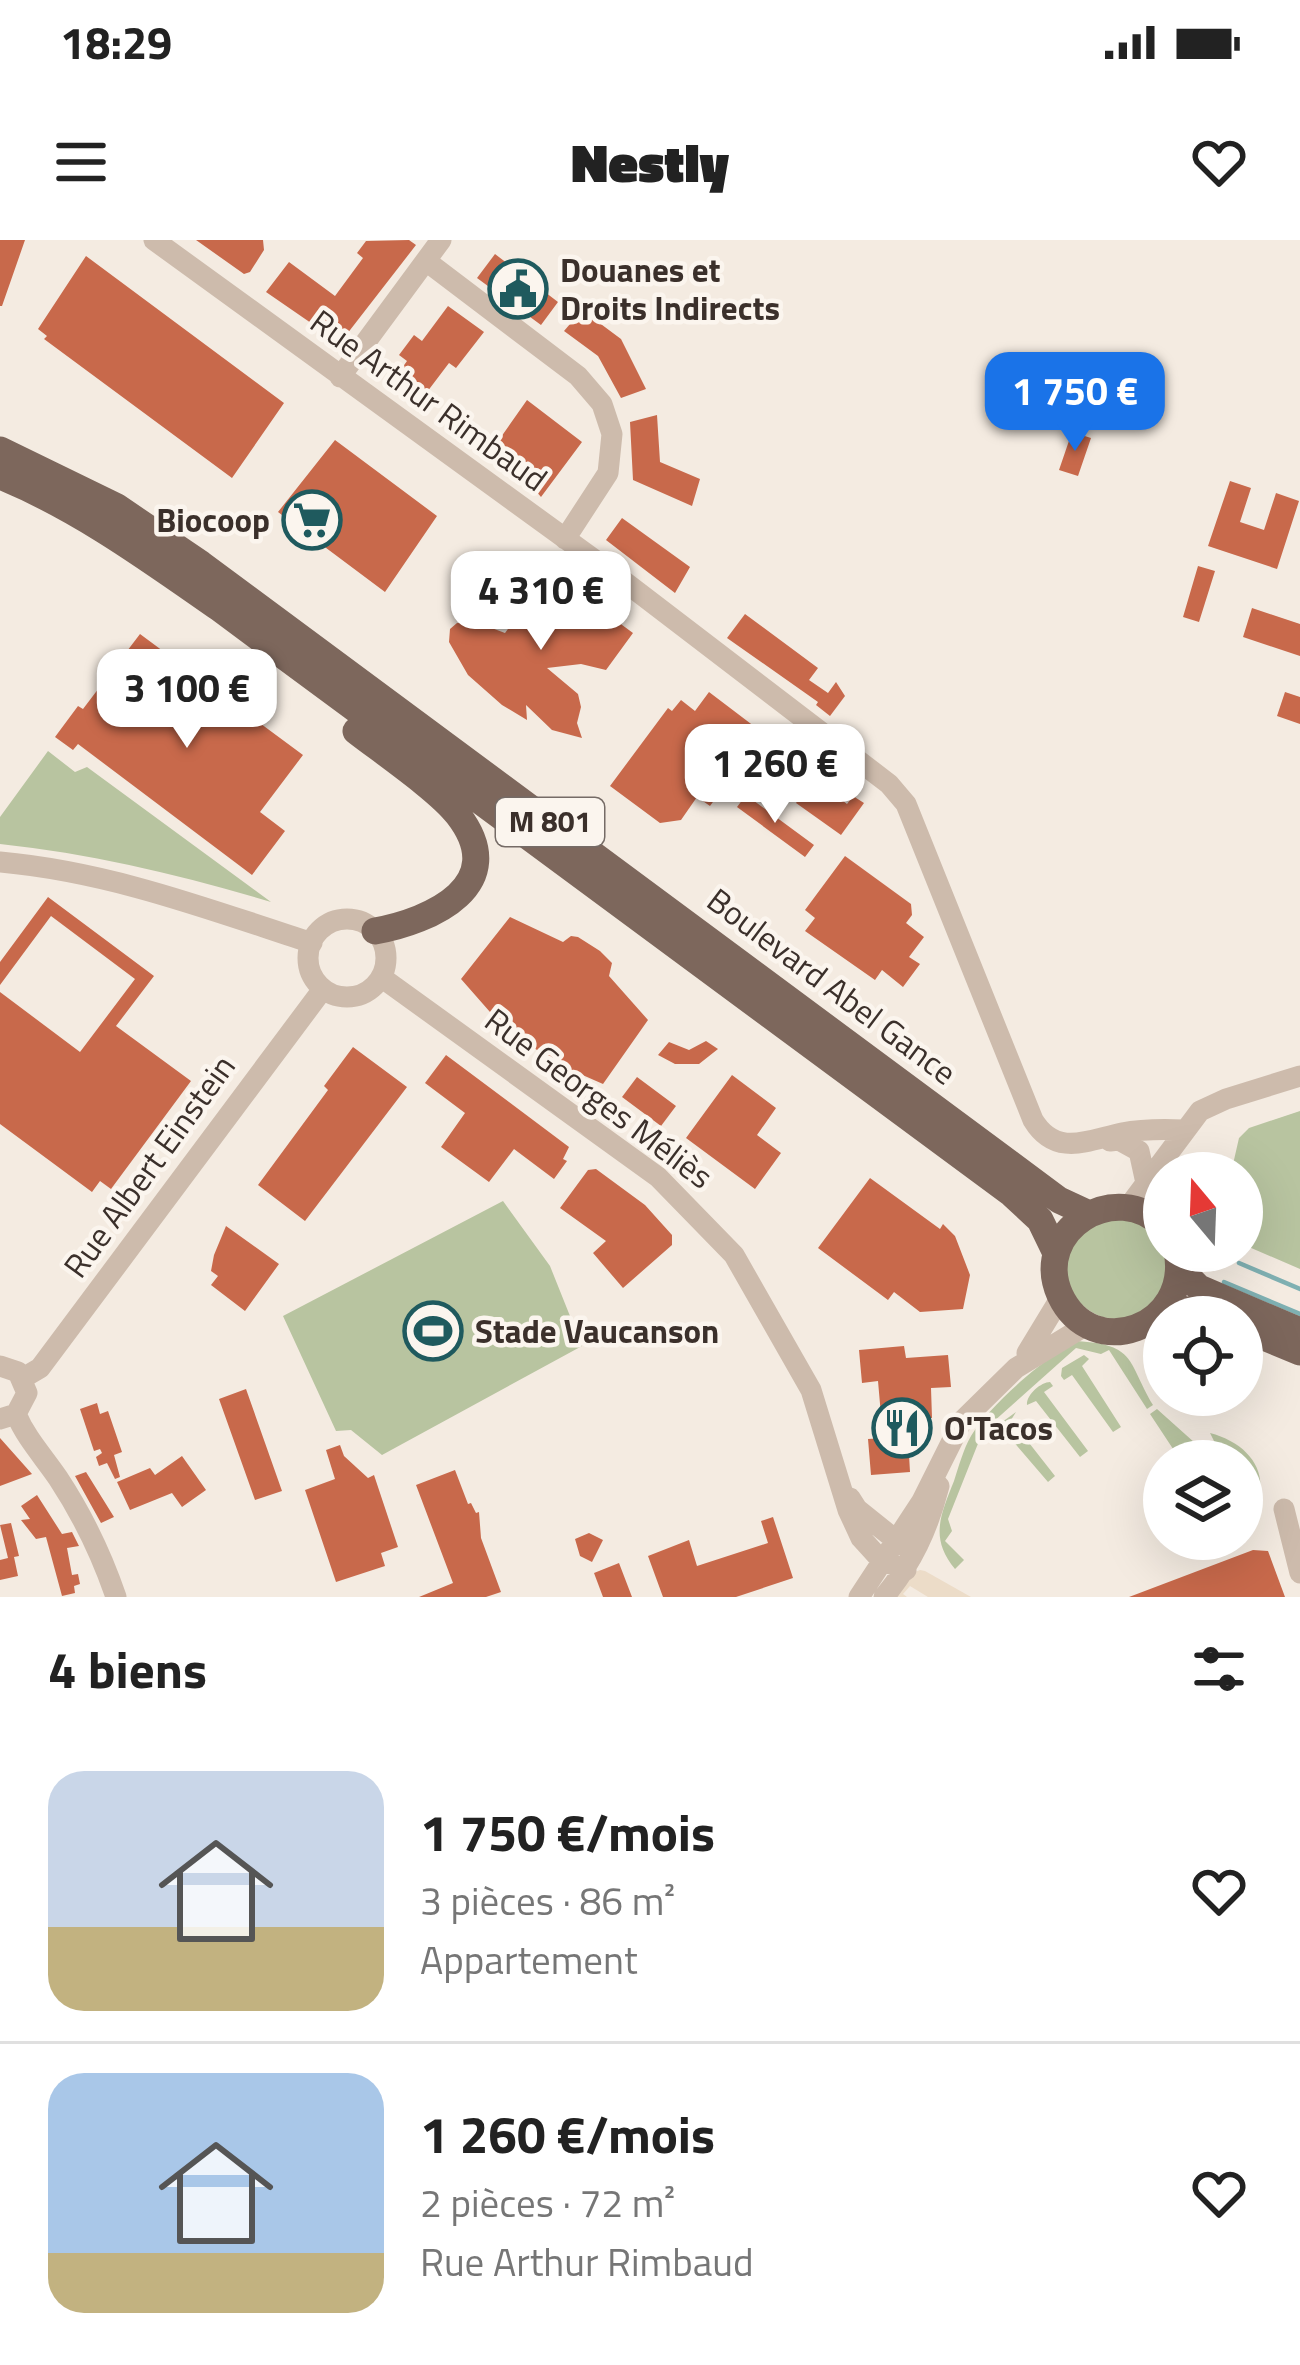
<!DOCTYPE html>
<html lang="fr">
<meta charset="utf-8">
<style>
body{margin:0;font-family:"Titillium Web",sans-serif;background:#f6f6f6;color:#222;height:100vh;display:flex;flex-direction:column;font-size:45px;white-space:nowrap}
*{box-sizing:border-box;margin:0}
p{font-size:39px;color:#767676}
.icon{flex:none;width:66px;height:66px;fill:none;stroke:currentColor;stroke-width:2;stroke-linecap:round;stroke-linejoin:round}
.map{position:relative;height:1357px;overflow:hidden}
.sheet{display:flex;flex-direction:column;background:#fff;flex:1}
.sheet>*{flex:none}
.needle{width:78px;rotate:341deg}
.controls{position:absolute;left:1143px;top:912px;display:grid;gap:24px}
.controls a{display:grid;place-items:center;width:120px;height:120px;border-radius:50%;background:#fff;box-shadow:0 12px 48px #0002;font-size:60px}
.price{position:absolute;translate:-50% -102px;padding:0 27px;border-radius:24px;background:#fff;color:#222;font-size:39px;line-height:78px;filter:drop-shadow(0 3px 6px #0008)}
.price::after{content:'';position:absolute;left:50%;top:72px;width:36px;height:27px;margin-left:-18px;background:inherit;clip-path:polygon(0 0,100% 0,50% 100%)}
.price.active{background:#1a73e8;color:#fff}
ul{padding:0;list-style:none}
li{display:flex;align-items:center;gap:36px;height:300px;padding:0 48px}
li+li{border-top:3px solid #e0e0e0}
li span{display:grid;place-items:center;flex:none;width:336px;height:240px;border-radius:36px;color:#555}
li>.icon{margin-inline-start:auto}
span .icon{width:144px;height:144px;fill:#fffc;stroke-width:1}
li b{font-size:51px}
h2{display:flex;justify-content:space-between;align-items:center;height:144px;padding:0 48px;font-size:51px}
.status{display:flex;justify-content:space-between;align-items:center;height:84px;padding:0 60px;background:#fff;direction:ltr}
.status svg{height:33px;fill:currentColor}
header{display:flex;justify-content:space-between;align-items:center;height:156px;padding:0 48px;background:#fff;font-size:54px;font-weight:800}
.map>svg:first-child{display:block}
</style>
<div class="status"><b>18:29</b><svg viewBox="0 0 49 12"><path d="M0 12V9h3v3zM5 12V6h3v6zM10 12V3h3v9zM15 12V0h3v12zM26 1h20v11H26zM47 4h2v5h-2z"/></svg></div>
<header><svg class="icon" aria-label="menu" viewBox="0 0 24 24"><path d="M4 6h16M4 12h16M4 18h16"/></svg>Nestly<svg class="icon" aria-label="heart" viewBox="0 0 24 24"><path d="M12 20l-8-8c-3-5 5-10 8-4 3-6 11-1 8 4z"/></svg></header>
<div class="map">
<svg width="1300" height="1357" viewBox="0 0 1300 1357">
<rect width="100%" height="100%" fill="#f4ebe1"/>
<path fill="#b8c4a0" d="M48,511l27,21 12,-5 184,135c-90,-27 -178,-48 -271,-58v-27z
M1300,871v158l-58,-25v-71h-11l8,-35 10,-10z
M503,961l47,65 32,80 -200,109 -31,-25 -15,1 -53,-115z
M1067 1029a50 50 0 1 1 100 0a50 50 0 1 1-100 0Z
M1077,1101c60,4 50,20 76,64l-6,4 -38,-59 -8,4 -25,-6 -93,83 -35,88 4,12 -7,10 19,19 -9,9c-26,-31 -14,-55 -1,-88 5,-15 9,-31 17,-45 17,-29 76,-81 106,-95z
M1084,1115l5,4 -7,7 39,61 -8,5 -41,-57 -8,5 -3,-4 1,-8z
M1050,1142l3,4 -9,6 44,59 -8,6 -44,-56 -9,4c-1,-10 14,-23 23,-23z
M1157,1169l38,34 10,18h-24l-31,-47z
M1016,1172l-5,8 44,56 -7,6 -43,-50 -7,5 -2,-3 2,-9z
M1210,1193c38,10 62,39 45,77 -11,-17 -5,-36 -20,-58l-12,7z"/>
<path fill="#ecdcc8" d="M920,1330l5,1 46,26h-43l-18,-11 -7,8 4,3h-16l21,-24z"/>
<g fill="none" stroke-linecap="round" stroke-linejoin="round">
<path stroke="#7fb0b2" stroke-width="4.5" d="M1239,1023l61,26
M1224,1042l76,32"/>
</g>
<path fill="#c8694b" d="M0,0h25l-23,66h-2z
M196,0h67l1,10 -14,22 -6,2z
M409,0l7,5 -76,98 -74,-51 23,-30 46,34 28,-38 -6,-5 9,-12z
M495,14l63,48 -17,23 -64,-47z
M86,16l198,147 -52,75 -188,-139 3,-3 -9,-7z
M448,66l36,26 -28,36 -7,-5 -25,33 -11,-8 -7,9 -16,-12 17,-24 -8,-6 15,-20 8,6z
M582,70l39,29 25,50 -25,9 -23,-42 -34,-25z
M527,160l55,42 -41,55 -23,-27 -31,-13z
M657,175l3,47 40,17 -8,27 -59,-26 -3,-58z
M1072,192l19,6 -13,38 -19,-6z
M335,200l102,76 -52,76 -107,-80z
M1230,241l21,7 -11,34 24,8 12,-37 23,8 -22,68 -69,-23z
M622,278l68,49 -15,26 -69,-53z
M1198,326l17,5 -16,51 -16,-5z
M550,332l83,61 -27,37 -25,-6 -34,4 31,26 3,13 -4,16 5,15 -30,-8 -26,-25 1,15 -25,-15 -34,-30 -19,-33 1,-13 7,-6 24,1 24,9z
M1252,368l48,16v32l-57,-19z
M745,374l73,54 -9,12 19,13 8,-11 9,14 -15,20 -14,-11 2,-3 -91,-64z
M140,394l163,121 -43,57 25,19 -33,44 -174,-131 -5,6 -18,-13 23,-31 5,3z
M709,452l54,41 -53,73 -13,-9 -16,23 -21,3 -50,-37 58,-78 4,3 9,-11 14,11z
M1285,452l15,5v27l-23,-8z
M820,543l27,21 6,-8 11,7 -23,32 -45,-32 11,-15 6,5z
M746,555l68,50 -9,12 -68,-50z
M845,616l66,48 1,11 -6,8 18,14 -15,20 11,7 -17,23 -21,-17 -7,10 -70,-49 10,-13 -10,-8z
M48,657l106,79 -38,50 75,55 -80,108 -11,-8 -8,11 -92,-68v-132l80,60 55,-73 -84,-63 -51,69v-23z
M510,677l53,25 8,-6 7,1 22,14 12,12 -3,13 39,44 -45,64 -41,-18 -39,-25 -33,-29 -29,-33z
M706,801l12,8 -19,15h-24l-17,-9 11,-13 20,8z
M353,807l54,40 -102,134 -47,-36 70,-95 -4,-4z
M446,815l123,92 -6,12 4,2 -13,18 -40,-30 -25,33 -48,-35 24,-34 -40,-30z
M732,835l44,33 -19,27 24,18 -26,36 -69,-51z
M637,837l39,29 -15,20 -39,-29z
M596,929l49,36 27,30v10l-49,43 -30,-35 13,-12 -46,-33 28,-38z
M870,938l70,51 3,-5 12,12 15,39 -7,34 -43,3 -26,-20 -6,8 -70,-52z
M226,986l53,38 -34,47 -34,-26 7,-9 -7,-5 3,-16z
M904,1106l2,12 42,-3 3,32 -20,1 1,30h-10l1,19h-15l2,35 -39,3 -3,-36 15,-1 -5,-57 -16,2 -3,-33z
M246,1149l36,102 -27,9 -36,-101z
M97,1163l3,11 8,-3 14,41 -8,3 6,22 -5,2 -8,-16 -8,3 -3,-9 6,-4 -2,-4 -6,2 -14,-42z
M0,1198l32,36 -32,12z
M340,1205l4,11 24,22 6,-3 24,72 -17,6 4,13 -49,16 -31,-92 30,-11 -9,-29z
M182,1216l24,34 -24,17 -10,-14 -42,17 -13,-28 33,-14 5,7z
M455,1230l13,34 3,-1 5,10 3,-1 2,26 20,54 -15,5h-67l34,-14 -37,-98z
M86,1232l28,45 -13,6 -26,-47z
M37,1255l25,39 10,-2 7,14 -12,2 5,27 6,-1 2,10 -6,2 1,7 -13,3 -16,-59 -10,2 -15,-19 9,-1 -9,-13z
M773,1277l20,61 -57,19h-73l-15,-41 41,-16 8,26 71,-23 -7,-22z
M11,1283l8,33 -5,1 4,19 -18,4v-20l8,-2 -8,-33z
M589,1293l14,7 -11,22 -12,-6 -5,-17z
M1253,1310l15,1 17,46h-156z
M619,1323l13,34h-29l-9,-24z"/>
<g fill="none" stroke-linecap="round" stroke-linejoin="round">
<path stroke="#cdbbac" stroke-width="21" d="M154,0l467,339 268,205 17,20 127,316c23,38 56,20 89,13 21,-4 40,-4 61,-3
M426,21l152,115 24,28 10,30 -4,39 -43,66
M340,137l101,-137
M0,622c110,10 208,47 312,81
M308 718a39 39 0 1 1 78 0a39 39 0 1 1-78 0Z
M381,737l277,200 76,78 77,135 37,120 13,28 20,22 25,10
M1110,901l9,-1 20,11 7,32
M1129,966l71,-95 26,-12 74,-23
M1161,983l3,-43
M1027,1113l34,-56
M0,1126l18,6 9,21 -11,21 -16,5
M23,1138l17,-10 283,-379
M16,1174c10,24 27,42 42,64 25,38 43,75 58,119
M850,1258l7,11 45,36
M1284,1269l16,64
M859,1357l63,-96 40,-80 54,-53 72,-44
M884,1357c28,-34 44,-68 55,-111"/>
<path stroke="#7d675c" stroke-width="27" d="M0,210l117,57 84,57 858,636 28,13
M0,236c79,32 150,84 219,132l793,586 28,26 16,33
M356,491c27,21 84,60 102,84 54,70 -27,106 -83,116
M1164,987c-47,-50 -133,3 -104,68 32,69 132,33 117,-44
M1181,1030l18,18 101,43
M1169,1066l46,11
M1242,1088l58,24"/>
</g>
<defs>
<symbol id="civic-ring" viewBox="-11 -11 22 22"><circle r="9.5" fill="#fbf5ee" stroke="#1f5a5e" stroke-width="1.5"/><path d="M-.6-6.5H3V-4.5H.6V-3L4-1V1h2V6H-6V1h2V-1L-.6-3ZM-1.2 2.5V6h2.4V2.5Z" fill="#1f5a5e"/></symbol>
<symbol id="supermarket-ring" viewBox="-11 -11 22 22"><circle r="9.5" fill="#fbf5ee" stroke="#1f5a5e" stroke-width="1.5"/><path d="M-6-5.5h2.5l.6 2H6L4.5 2H-2.5L-4.4-4H-6ZM-1.5 3.2a1.3 1.3 0 1 0 .1 0ZM3 3.2a1.3 1.3 0 1 0 .1 0Z" fill="#1f5a5e"/></symbol>
<symbol id="stadium-ring" viewBox="-11 -11 22 22"><circle r="9.5" fill="#fbf5ee" stroke="#1f5a5e" stroke-width="1.5"/><path d="M0-5a6.5 5 0 1 0 0 10a6.5 5 0 1 0 0-10ZM-3.5-1.8h7v3.6h-7Z" fill="#1f5a5e"/></symbol>
<symbol id="restaurant-ring" viewBox="-11 -11 22 22"><circle r="9.5" fill="#fbf5ee" stroke="#1f5a5e" stroke-width="1.5"/><path d="M-5-6h1v4h1v-4h1v4h1v-4h1v5L-1.5 .5V6h-2V.5L-5-1ZM5-6V6H3V1.5H1.5Q1.5-4 5-6Z" fill="#1f5a5e"/></symbol>
</defs>
<g fill-rule="evenodd">
<use href="#civic-ring" x="485" y="16" width="66" height="66"/>
<use href="#supermarket-ring" x="279" y="247" width="66" height="66"/>
<use href="#stadium-ring" x="400" y="1058" width="66" height="66"/>
<use href="#restaurant-ring" x="869" y="1155" width="66" height="66"/>
</g>
<g text-anchor="middle" stroke-width="9" stroke-linejoin="round" paint-order="stroke">
<rect fill="#fbf5ee" stroke="#756b66" stroke-width="3" x="496" y="558" width="108" height="48" rx="9"/>
<g font-size="30" font-weight="bold" fill="#3b302b">
<text x="550" y="592">M 801</text>
</g>
<g font-size="33" font-weight="bold" fill="#3b302b" stroke="#fbf5ee" text-anchor="start">
<text x="560" y="42">Douanes et<tspan x="560" dy="38">Droits Indirects</tspan></text>
<text x="270" y="292" text-anchor="end">Biocoop</text>
<text x="475" y="1103">Stade Vaucanson</text>
<text x="944" y="1200">O'Tacos</text>
</g>
<g font-size="33" fill="#3b302b" stroke="#fbf5ee">
<text transform="translate(429 160) rotate(36)" y="12">Rue Arthur Rimbaud</text>
<text transform="translate(832 746) rotate(37)" y="12">Boulevard Abel Gance</text>
<text transform="translate(599 858) rotate(37)" y="12">Rue Georges Méliès</text>
<text transform="translate(149 926) rotate(-54)" y="12">Rue Albert Einstein</text>
</g>
</g>
</svg>
<div class="controls">
<a><svg class="needle" viewBox="-14 -14 28 28"><path d="M0-13l5 13h-10z" fill="#e53935"/><path d="M0 13l5-13h-10z" fill="#767676"/></svg></a>
<a><svg class="icon" aria-label="locate" viewBox="0 0 24 24"><circle cx="12" cy="12" r="6"/><path d="M12 2v4M12 18v4M2 12h4M18 12h4"/></svg></a>
<a><svg class="icon" aria-label="layers" viewBox="0 0 24 24"><path d="M12 4l9 5-9 5-9-5zM3 14l9 5 9-5"/></svg></a>
</div>
<b class="price active" style="left:1075px;top:214px">1 750 €</b>
<b class="price" style="left:541px;top:413px">4 310 €</b>
<b class="price" style="left:187px;top:511px">3 100 €</b>
<b class="price" style="left:775px;top:586px">1 260 €</b>
</div>
<section class="sheet">
<h2>4 biens<svg class="icon" aria-label="filters" viewBox="0 0 24 24"><path d="M4 7h16M4 17h16"/><circle cx="9" cy="7" r="2"/><circle cx="15" cy="17" r="2"/></svg></h2>
<ul>
<li><span style="background:linear-gradient(#c9d6e8 65%,#c2b280 0)"><svg class="icon" aria-label="home" viewBox="0 0 24 24"><path d="M3 11l9-7 9 7M6 9v11h12V9"/></svg></span><div><b>1 750 €/mois</b><p>3 pièces · 86 m²</p><p>Appartement</p></div><svg class="icon" aria-label="heart" viewBox="0 0 24 24"><path d="M12 20l-8-8c-3-5 5-10 8-4 3-6 11-1 8 4z"/></svg></li>
<li><span style="background:linear-gradient(#a9c7e8 75%,#c2b280 0)"><svg class="icon" aria-label="home" viewBox="0 0 24 24"><path d="M3 11l9-7 9 7M6 9v11h12V9"/></svg></span><div><b>1 260 €/mois</b><p>2 pièces · 72 m²</p><p>Rue Arthur Rimbaud</p></div><svg class="icon" aria-label="heart" viewBox="0 0 24 24"><path d="M12 20l-8-8c-3-5 5-10 8-4 3-6 11-1 8 4z"/></svg></li>
</ul>
</section>
